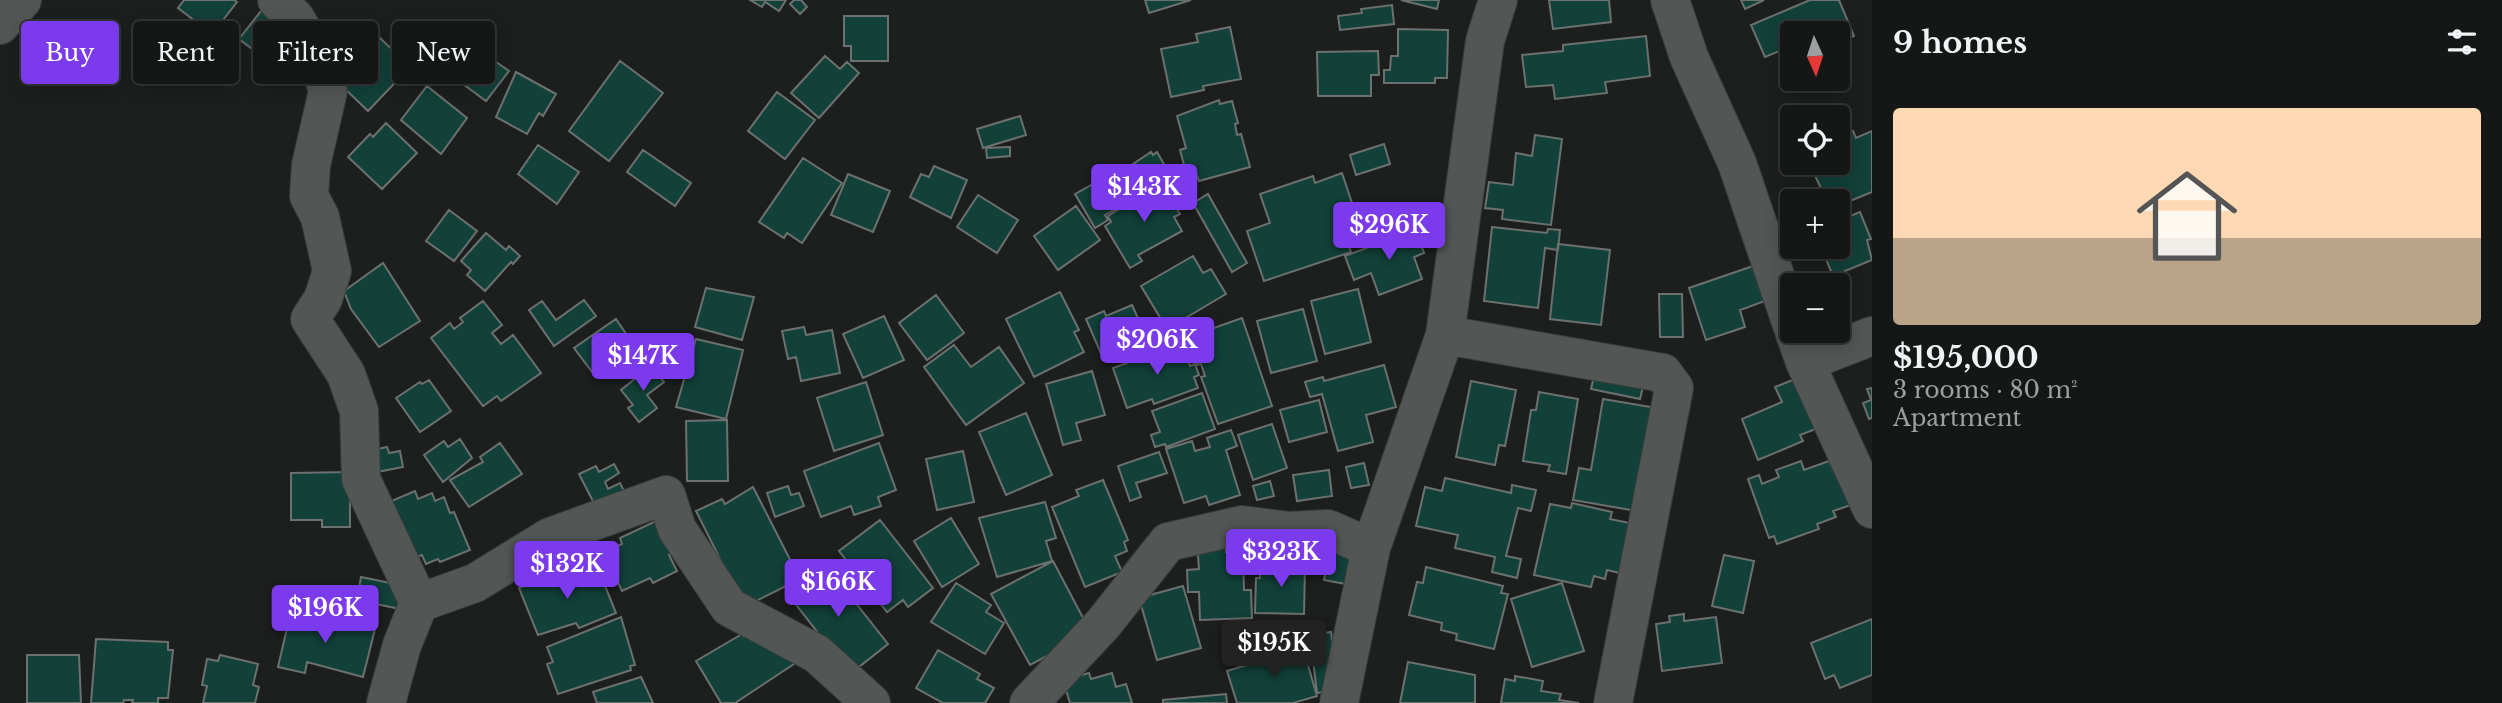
<!DOCTYPE html>
<meta charset="utf-8">
<style>
body{margin:0;font-family:"Libre Baskerville",serif;background:#1e201f;color:#f1f3f6;height:100vh;display:flex;flex-direction:column;font-size:26px;white-space:nowrap}
*{box-sizing:border-box;margin:0}
p{font-size:23px;color:#9d9fa1}
.icon{flex:none;width:38px;height:38px;fill:none;stroke:currentColor;stroke-width:2;stroke-linecap:round;stroke-linejoin:round}
.map{position:relative;flex:1;overflow:hidden}
.side{display:flex;flex-direction:column;background:#151716;width:630px}
.side>*{flex:none}
.top-card{position:absolute;left:21px;top:21px;width:665px;height:63px;display:flex;gap:14px}
.needle{width:46px;rotate:177deg}
.controls{position:absolute;left:1780px;top:21px;display:grid;gap:14px}
.controls a{display:grid;place-items:center;width:70px;height:70px;border-radius:7px;background:#151716;box-shadow:0 4px 18px #0003,0 0 0 2px #343635;font-size:35px}
.price{position:absolute;translate:-50% -60px;padding:0 16px;border-radius:7px;background:#7c3aed;color:#fff;font-size:23px;line-height:46px;filter:drop-shadow(0 2px 4px #0008)}
.price::after{content:'';position:absolute;left:50%;top:42px;width:21px;height:16px;margin-left:-10px;background:inherit;clip-path:polygon(0 0,100% 0,50% 100%)}
.price.active{background:#222;color:#fff}
ul{padding:0;list-style:none}
li{display:grid;align-content:center;gap:14px;height:371px;padding:0 21px}
li span{display:grid;place-items:center;height:217px;border-radius:7px;color:#555}
li>.icon{margin-inline-start:auto}
span .icon{width:126px;height:126px;fill:#fffc;stroke-width:1}
li b{font-size:30px}
h2{display:flex;justify-content:space-between;align-items:center;height:84px;padding:0 21px;font-size:30px}
.tag{padding:0 24px;border-radius:7px;background:#151716;box-shadow:0 4px 18px #0003,0 0 0 2px #343635;font-size:24px;line-height:63px}
.tag.active{background:#7c3aed;color:#fff}
main{display:flex;flex:1;min-height:0}
.map>svg:first-child{display:block}
</style>
<main>
<div class="map">
<svg width="1872" height="703" viewBox="0 0 1872 703">
<rect width="100%" height="100%" fill="#1c1f1e"/>
<path fill="#114139" stroke="#6c706f" stroke-width="2" d="M184,0h50l3,2 -25,32 -34,-26z
M750,0h36l-7,11 -14,-9 -3,5z
M794,0h7l6,7 -7,7 -10,-10z
M1145,0h46l-42,13z
M1401,0h38l-2,9z
M1549,0h60l2,22 -58,7z
M1741,0h23l-19,9z
M1810,0h29l15,36 -16,7v-10h-46v20l-3,-6 -24,10 -14,-32z
M1392,5l2,19 -54,6 -2,-14 24,-3 -1,-4z
M265,6l25,19 -25,34 -26,-20z
M844,16h44v45h-37v-15h-7z
M1230,27l11,52 -38,7 1,4 -33,7 -10,-48 37,-7 -2,-8z
M1398,29l50,1 -1,48h-12v5h-51v-13h6l1,-14h7z
M1646,36l4,40 -45,6 2,11 -52,6 -2,-14 -27,2 -4,-32 41,-4v-6z
M379,37l31,30 -42,44 -27,-26 12,-12 -4,-4z
M1378,51l1,24h-8v21h-53l-1,-44z
M485,54l24,17 -23,30 -23,-17z
M825,56l15,13 7,-7 12,11 -40,45 -28,-25z
M620,61l43,32 -54,68 -40,-30z
M516,72l40,22 -13,22 -4,-3 -12,21 -31,-17z
M427,86l40,32 -26,36 -40,-34z
M777,92l38,28 -30,39 -37,-28z
M1219,100l1,4 12,-3 6,22 -3,1 2,11 4,-1 9,33 -51,14 -3,-8 -9,3 -7,-26 6,-2 -9,-32z
M1020,116l6,19 -43,13 -6,-19z
M1788,119l4,9 -7,5 -5,-8z
M386,123l31,30 -35,36 -34,-32 22,-23 3,3z
M1853,131l3,7 16,-7v61l-29,12 -5,-12 -13,5 -13,-28 13,-6h13v-25z
M1535,135l27,4 -11,86 -49,-6 1,-9 -18,-2 4,-26 24,3 3,-32 16,3z
M1384,144l6,20 -34,11 -6,-20z
M538,145l41,27 -22,32 -39,-30z
M1010,147v9l-23,2 -1,-10z
M643,150l48,33 -16,23 -48,-34z
M1151,152l2,3 4,-3 19,33 -10,5 -5,-9 -26,15 -14,-24z
M803,158l39,25 -40,60 -15,-10 -3,5 -25,-16z
M934,166l33,14 -16,38 -41,-21 11,-23 8,3z
M1118,170l17,28 -30,17 3,5 -13,8 -20,-34z
M1342,173l11,33 -9,3 4,12 -7,3 10,28 -87,29 -17,-50 23,-8 -10,-29 53,-18 2,7z
M848,174l42,17 -17,41 -42,-17z
M1161,183l19,31 -6,3 8,14 -44,24 4,6 -12,7 -25,-42 6,-4 -3,-6z
M1208,194l39,69 -15,9 -39,-69z
M978,195l40,25 -21,33 -40,-26z
M1076,206l24,34 -42,30 -24,-34z
M449,210l28,21 -23,30 -28,-20z
M1860,212l11,27 -4,1 5,20 -39,16 -12,-29h17v-26z
M1492,227l55,6 1,-4 12,1 -2,20 -13,-2 -7,60 -54,-7z
M1415,230l9,23 -10,4 8,22 -43,16 -8,-22 -17,7 -9,-24z
M486,233l20,17 3,-4 11,10 -7,8 -2,-2 -26,29 -18,-16 4,-5 -10,-9z
M1558,244l52,6 -9,75 -51,-6z
M1193,256l10,17 8,-4 15,25 -59,35 -26,-43z
M383,263l37,58 -41,26 -28,-38 -7,-18z
M1753,266l12,35 -25,9 5,17 -39,13 -17,-52z
M706,288l48,9 -12,43 -47,-13z
M1358,289l13,53 -46,12 -14,-53z
M1060,292l19,38 -5,2 10,20 -50,25 -28,-58z
M1659,294h23l1,43h-23z
M936,295l28,38 -37,27 -28,-37z
M584,300l12,16 -42,30 -25,-36 13,-9 14,19z
M483,301l19,24 -10,8 9,11 12,-9 28,38 -40,28 -4,-5 -14,10 -52,-68 19,-15 4,6 9,-7 -3,-4z
M1132,305l15,33 -44,20 -17,-39 18,-8 2,5z
M1303,309l14,52 -46,12 -14,-52z
M884,316l20,44 -41,18 -20,-44z
M1242,318l30,88 -54,18 -17,-47 4,-1 -4,-12 -4,1 -9,-28z
M616,319l17,25 -41,28 -18,-24z
M804,327l2,8 26,-5 8,43 -39,8 -5,-24 -8,2 -6,-28z
M696,339l47,11 -17,69 -50,-12z
M1182,343l8,23 5,-2 4,11 -5,2 4,11 -44,16 -2,-5 -25,9 -14,-40z
M954,345l17,22 28,-20 25,36 -58,42 -42,-58z
M1597,363l49,11 -6,25 -49,-10z
M1384,365l12,42 -30,8 7,27 -35,9 -16,-57 -12,3 -5,-15 18,-5 1,4z
M651,366l13,16 -17,13 10,13 -18,14 -11,-14 5,-3 -12,-15z
M1092,371l13,44 -29,8 5,17 -18,5 -17,-61z
M1805,375l21,50 -26,10 3,6 -45,19 -16,-41 40,-17 -7,-15z
M429,380l22,31 -31,21 -24,-34 24,-16 2,2z
M1471,381l45,9 -11,56 -6,-1 -4,20 -39,-8z
M866,382l17,53 -49,16 -17,-53z
M1872,388v30l-3,1 -6,-16 8,-3 -4,-11z
M1539,392l39,7 -12,75 -18,-3 2,-6 -27,-4 8,-51h5z
M1202,393l13,36 -49,18 -1,-3 -10,3 -4,-12 9,-3 -8,-21z
M1603,399l48,8 -3,106 -75,-13 6,-32 12,2z
M1319,400l8,32 -38,10 -9,-32z
M1026,413l26,62 -46,20 -27,-63z
M727,420l1,61h-41l-1,-60z
M1272,424l15,44 -34,12 -15,-45z
M1231,430l6,16 -11,4 14,45 -31,10 -3,-9 -22,7 -18,-54 26,-8 3,10 15,-4 -3,-9z
M460,439l12,19 -29,24 -19,-27 20,-14 4,6z
M500,443l22,31 -53,33 -19,-27 33,-18 -3,-5z
M879,443l17,47 -18,7 3,9 -27,9 -3,-9 -30,11 -17,-46z
M387,447l2,6 11,-2 3,16 -31,6 -4,-22z
M963,451l11,51 -37,8 -11,-51z
M1159,452l8,21 -31,10 5,14 -11,4 -12,-35z
M1801,461l3,9 25,-9 22,44 -18,6 3,6 -19,7 2,5 -42,15 -3,-8 -5,2 -21,-59 11,-4 3,9 17,-7 -3,-7z
M1364,463l5,22 -18,3 -5,-21z
M614,464l5,9 -14,9 3,7 12,-6 8,16 -29,14 -20,-39 17,-8 3,6z
M1329,470l3,26 -35,5 -4,-26z
M350,472v55h-28v-7h-31v-47z
M1445,478l66,15 1,-8 24,5 -5,21 -13,-3 -12,48 15,3 -4,19 -25,-6 3,-15 -40,-9 3,-13 -42,-9 9,-39 17,4z
M1103,480l25,60 -4,2 3,9 -12,5 7,16 -37,15 -33,-80 27,-11 -3,-6z
M1270,481l4,15 -17,4 -4,-14z
M788,486l3,9 8,-2 5,13 -29,11 -8,-24z
M753,487l47,92 -56,28 -48,-96 26,-12 3,5z
M415,491l3,8 14,-6 3,8 9,-4 6,16 4,-1 16,38 -30,12 -2,-3 -12,5 -4,-9 -12,5 -21,-58z
M1045,502l11,36 -10,3 6,20 -55,16 -18,-59z
M1572,503l40,9 -2,7 29,6 -11,50 -21,-5 -2,9 -11,-3 -3,11 -57,-12 16,-71 21,4z
M951,518l28,46 -37,23 -28,-46z
M658,520l19,31 -8,4 8,16 -24,12 -3,-5 -28,13 -18,-38 18,-9 -2,-6z
M880,520l53,68 -25,19 -5,-7 -16,12 -48,-61z
M1332,539l26,5 -7,41 -27,-5z
M1226,541v11l17,-1 1,39h7l1,28 -52,2 -1,-28h-11l-1,-22 12,-1 -2,-27z
M1724,555l30,6 -11,52 -31,-7z
M1053,561l38,72 -61,32 -39,-71z
M825,564l63,80 -38,30 -63,-81z
M1260,564l45,1 -1,49 -49,-1 1,-35h4z
M1426,567l77,19 -2,7 7,1 -14,55 -38,-9 1,-6 -16,-4 1,-7 -33,-8 8,-33 6,1z
M564,571l2,6 11,-4 2,6 20,-8 17,42 -37,15 -3,-5 -38,12 -19,-47z
M361,577l44,9 -5,23 -43,-9z
M956,583l35,22 -5,7 18,11 -19,31 -54,-32z
M1562,583l22,68 -52,16 -21,-68z
M1183,586l18,62 -44,12 -18,-62z
M291,611l84,18 -12,48 -56,-15 -2,11 -27,-6z
M1684,614v7l32,-4 6,46 -60,8 -6,-47 14,-2 -1,-6z
M621,617l14,48 -5,1 1,4 -73,24 -11,-30 6,-2 -6,-15z
M1872,619v56l-32,13 -6,-13 -9,4 -14,-36z
M762,627l18,13 14,24 -59,39h-14l-25,-42 46,-27 2,3z
M1331,632l8,58 -22,3 -7,-58z
M96,639l72,3v8h5l-5,48h-10v5h-26l1,-3h-9l-1,3h-32z
M1303,648l14,48 -24,7h-56l-10,-32z
M938,650l42,24 -3,5 17,9 -9,15h-42l-27,-15z
M27,655h52l2,48h-54z
M220,655l38,9 -5,21 6,2 -4,16h-52l4,-17 -5,-1 5,-26 11,2z
M1408,662l67,13v28h-75z
M1089,673l2,6 21,-6 4,14 10,-3 6,19h-62l-7,-23z
M1515,676l28,5 -2,10 20,3 -2,6 20,3h-78l4,-24 10,2z
M641,677l12,26h-56l-4,-11z
M1226,694l1,9h-64v-3z"/>
<g fill="none" stroke-linecap="round" stroke-linejoin="round">
<defs>
<path id="minor" d="M277,0l18,18 20,33 13,40 -17,74 -2,31 11,21 12,54 -9,28 -13,20 36,55 13,37 2,68 58,124
M1670,0l19,57 48,106 55,162
M0,25l22,-25
M1794,331l11,31 67,147
M1445,335l218,38 11,15 -61,315
M1805,362l67,-26
M386,703l16,-58 17,-42 56,-20 75,-46 116,-42 11,34 52,78 88,47 54,49
M1029,703l74,-79 65,-82 74,-17 47,6 39,-2 43,19
M1339,703l32,-155 74,-213 40,-294 13,-41"/>
</defs>
<use href="#minor" stroke="#393c3b" stroke-width="40"/>
<use href="#minor" stroke="#525655" stroke-width="38"/>
</g>
</svg>
<div class="controls">
<a><svg class="needle" viewBox="-14 -14 28 28"><path d="M0-13l5 13h-10z" fill="#e53935"/><path d="M0 13l5-13h-10z" fill="#9d9fa1"/></svg></a>
<a><svg class="icon" aria-label="locate" viewBox="0 0 24 24"><circle cx="12" cy="12" r="6"/><path d="M12 2v4M12 18v4M2 12h4M18 12h4"/></svg></a>
<a>+</a>
<a>−</a>
</div>
<b class="price" style="left:1144px;top:224px">$143K</b>
<b class="price" style="left:1389px;top:262px">$296K</b>
<b class="price" style="left:1157px;top:377px">$206K</b>
<b class="price" style="left:643px;top:393px">$147K</b>
<b class="price" style="left:1281px;top:589px">$323K</b>
<b class="price" style="left:567px;top:601px">$132K</b>
<b class="price" style="left:838px;top:619px">$166K</b>
<b class="price" style="left:325px;top:645px">$196K</b>
<b class="price active" style="left:1274px;top:680px">$195K</b>
<div class="top-card">
<a class="tag active">Buy</a>
<a class="tag">Rent</a>
<a class="tag">Filters</a>
<a class="tag">New</a>
</div>
</div>
<section class="side">
<h2>9 homes<svg class="icon" aria-label="filters" viewBox="0 0 24 24"><path d="M4 7h16M4 17h16"/><circle cx="9" cy="7" r="2"/><circle cx="15" cy="17" r="2"/></svg></h2>
<ul>
<li><span style="background:linear-gradient(#ffd9b3 60%,#b9a48a 0)"><svg class="icon" aria-label="home" viewBox="0 0 24 24"><path d="M3 11l9-7 9 7M6 9v11h12V9"/></svg></span><div><b>$195,000</b><p>3 rooms · 80 m²</p><p>Apartment</p></div></li>
</ul>
</section>
</main>
